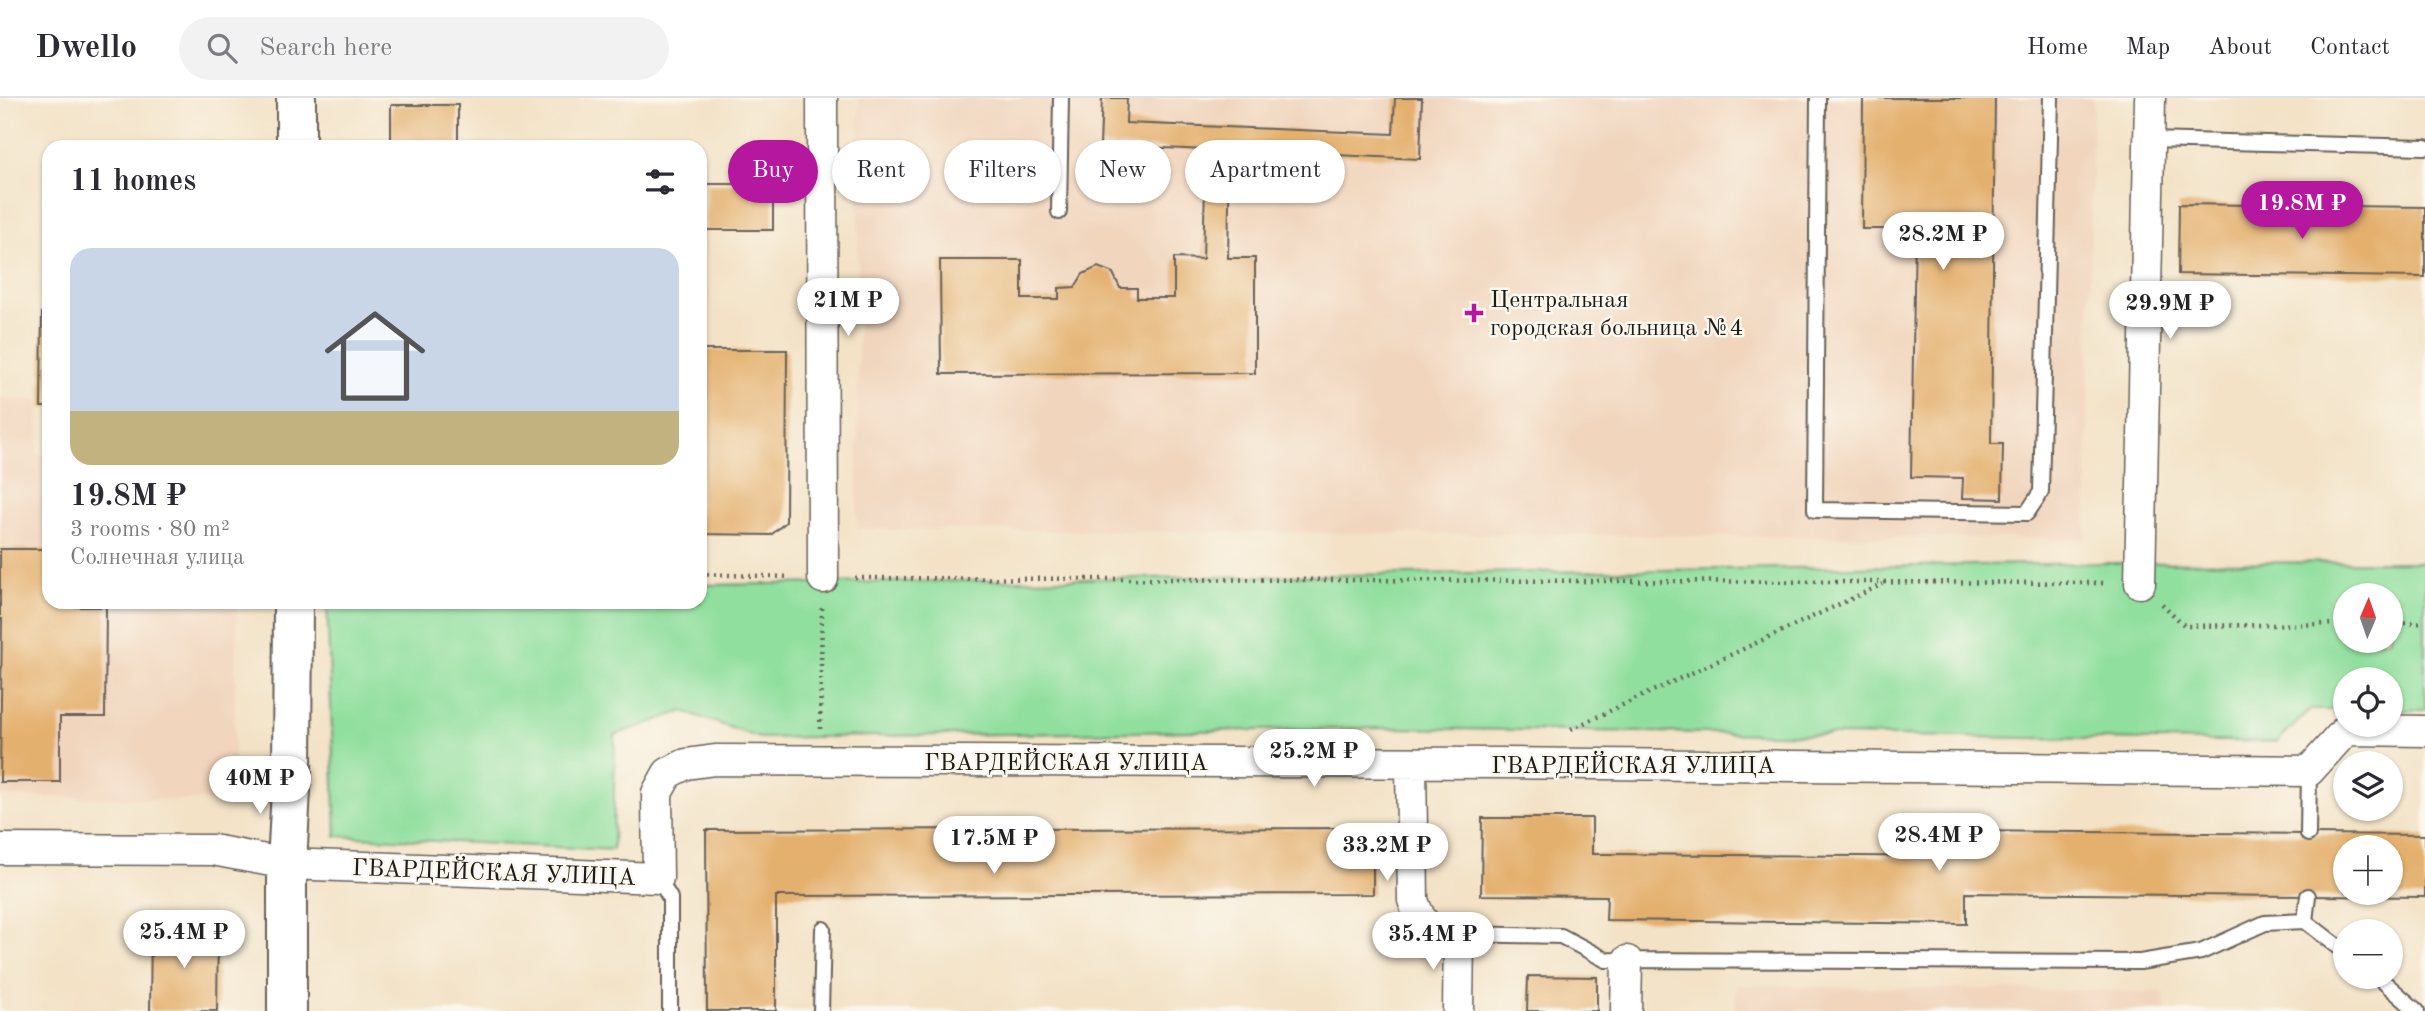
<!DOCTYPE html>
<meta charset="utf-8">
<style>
body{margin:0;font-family:"Old Standard TT",serif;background:#f2f2f3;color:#2b2b33;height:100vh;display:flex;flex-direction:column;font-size:26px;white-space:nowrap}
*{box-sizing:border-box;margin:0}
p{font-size:23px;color:#7c7c81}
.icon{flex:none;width:38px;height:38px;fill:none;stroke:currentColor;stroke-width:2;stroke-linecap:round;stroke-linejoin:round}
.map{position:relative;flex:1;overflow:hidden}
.sheet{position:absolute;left:42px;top:42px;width:665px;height:469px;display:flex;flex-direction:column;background:#fff;border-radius:21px;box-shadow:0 2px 5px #0004}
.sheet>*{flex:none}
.guide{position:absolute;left:728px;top:42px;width:665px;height:63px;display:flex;gap:14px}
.needle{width:46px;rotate:2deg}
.tools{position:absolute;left:2333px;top:485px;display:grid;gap:14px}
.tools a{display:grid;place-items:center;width:70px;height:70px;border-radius:50%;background:#fff;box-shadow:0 2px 5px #0004;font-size:35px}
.price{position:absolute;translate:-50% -60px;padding:0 16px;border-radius:24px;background:#fff;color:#222;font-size:23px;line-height:46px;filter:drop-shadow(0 2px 4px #0008)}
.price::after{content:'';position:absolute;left:50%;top:42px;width:21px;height:16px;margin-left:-10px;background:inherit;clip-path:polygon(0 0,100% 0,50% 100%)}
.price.selected{background:#b5179e;color:#fff}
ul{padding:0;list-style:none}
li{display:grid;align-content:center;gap:14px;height:371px;padding:0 28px}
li+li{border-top:2px solid #e1e1e2}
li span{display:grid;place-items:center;height:217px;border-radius:21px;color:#555}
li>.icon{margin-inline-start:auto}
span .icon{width:126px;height:126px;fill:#fffc;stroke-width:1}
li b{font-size:30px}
h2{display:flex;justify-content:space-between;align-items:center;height:84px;padding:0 28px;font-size:30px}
.chip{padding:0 24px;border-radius:32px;background:#fff;box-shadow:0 2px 5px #0004;font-size:24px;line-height:63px}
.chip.selected{background:#b5179e;color:#fff}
header{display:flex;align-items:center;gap:42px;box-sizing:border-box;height:98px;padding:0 35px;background:#fff;border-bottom:2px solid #e1e1e2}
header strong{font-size:33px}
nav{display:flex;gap:38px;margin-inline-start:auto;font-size:24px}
.search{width:490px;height:63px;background:#f2f2f3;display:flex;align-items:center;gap:18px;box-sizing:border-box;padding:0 24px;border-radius:38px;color:#7c7c81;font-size:26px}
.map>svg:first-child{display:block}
</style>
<header>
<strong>Dwello</strong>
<div class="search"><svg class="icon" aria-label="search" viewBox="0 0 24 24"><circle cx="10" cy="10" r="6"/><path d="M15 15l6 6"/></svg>Search here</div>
<nav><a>Home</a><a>Map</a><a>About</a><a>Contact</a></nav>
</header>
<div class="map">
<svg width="2425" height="913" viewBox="0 0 2425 913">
<rect width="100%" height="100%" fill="#fbf7ec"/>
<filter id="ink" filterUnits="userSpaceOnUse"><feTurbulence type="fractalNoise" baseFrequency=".0143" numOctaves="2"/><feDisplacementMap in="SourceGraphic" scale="14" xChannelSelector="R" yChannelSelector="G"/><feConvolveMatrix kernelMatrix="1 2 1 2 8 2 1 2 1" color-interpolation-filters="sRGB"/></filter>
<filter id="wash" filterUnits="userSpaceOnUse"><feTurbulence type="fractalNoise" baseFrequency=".00686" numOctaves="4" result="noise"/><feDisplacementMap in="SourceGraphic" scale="28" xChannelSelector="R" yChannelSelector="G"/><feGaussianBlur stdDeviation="1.57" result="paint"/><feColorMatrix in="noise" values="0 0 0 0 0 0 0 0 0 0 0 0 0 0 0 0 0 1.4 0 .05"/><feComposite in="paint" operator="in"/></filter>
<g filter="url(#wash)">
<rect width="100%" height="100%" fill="#f3e2c6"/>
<path fill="#f1d5bd" d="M859,0h1234l-7,441 -1229,-10z
M0,301l39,1 -1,55 11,1v146h188l-4,199 -233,-5z
M1736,887l428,7 1,19h-430z"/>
<path fill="#90df9e" stroke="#567e5d" stroke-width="2" fill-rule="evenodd" d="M2425,464v148h-34l-1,-31h-45v31h-35l-33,32 -888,-14 -629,10 -77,-27 -68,24 -2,115 -277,-14 -9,-234h373v-17l1406,-22zM2345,497h45v45h-45z"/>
<g id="blocks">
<path fill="#e4b06e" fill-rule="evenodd" d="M1102,0h25l-1,25 267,11 2,-36h27l-2,61 -190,-9 -2,108h27v115l-314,1 -1,-114h82v39h37v-11l16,-1 8,-13 15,-7 15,6 7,15h17v10h37v-40l29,1 3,-109 -106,-5z
M1863,0h132l-4,346h12l-1,55 -40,-1 1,-20 -52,-1 4,-248h-53z
M391,7h67v42h-67z
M707,86h66v46h-67z
M2179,106l246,3v70l-247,-3z
M42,214h7v95h-8z
M700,252h87l-1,172 -15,13 -71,-1 2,-119h-2z
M0,451h49v53h12v5h45l-1,110h-45v65h-60l2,-163h-2z
M1482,720h110v36h15l360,3v-26l458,4v62l-459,-4v31l-360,-4 1,-24 -126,-1zM2345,749h45v45h-45z
M1373,730v66l-597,2v115h-69l-1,-181z
M151,831l67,1 -1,81h-67z
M1528,878l69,1v34h-70z"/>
</g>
</g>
<g filter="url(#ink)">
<use href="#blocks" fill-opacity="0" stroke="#676158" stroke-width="2"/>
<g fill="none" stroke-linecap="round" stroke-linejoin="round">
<defs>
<path id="service" d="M1818,0l-3,412 212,3 14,-21 10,-394
M2149,42l276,7
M1059,114l2,-114
M2308,736l1,-63
M658,780l12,20v113
M2305,823l3,-25
M1459,836l102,2 45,24 534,2 61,-10 64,-29 40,-2 40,31
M2377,878l40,35
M821,913l2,-82"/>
<path id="minor" d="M822,0l1,480
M2140,485l10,-485
M1411,666l2,136c10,30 17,31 46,34l-1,77
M0,751l213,1 74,14 371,14 -1,-85 11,-20 18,-9 29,-4 782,3 812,8 37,-41 79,1
M1626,913l1,-50"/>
<path id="secondary" d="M296,49v-49
M287,913v-147l5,-93 1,-169"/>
</defs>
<use href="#service" stroke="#676158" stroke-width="18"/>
<use href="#minor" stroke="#676158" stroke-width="33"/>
<use href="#secondary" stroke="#676158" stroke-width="42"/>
<path stroke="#676158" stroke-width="4.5" stroke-dasharray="2 5" stroke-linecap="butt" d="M700,476l90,3
M855,480l1251,5
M2162,506l23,22 160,-2
M2390,526l35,-1
M820,631l2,-121
M1571,631l312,-145"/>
<use href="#service" stroke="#fff" stroke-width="14"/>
<use href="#minor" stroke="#fff" stroke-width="30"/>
<use href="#secondary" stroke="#fff" stroke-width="38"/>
</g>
</g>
<path fill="#b5179e" stroke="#fbf7ec" stroke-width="2.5" d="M1470.5 204.5h7v7h7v7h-7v7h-7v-7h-7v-7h7z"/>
<g text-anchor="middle" stroke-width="5" stroke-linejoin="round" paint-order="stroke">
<g font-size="24" fill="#1c1c1c" stroke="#fbf7ec" text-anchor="start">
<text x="1490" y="209">Центральная<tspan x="1490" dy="28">городская больница №4</tspan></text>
</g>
<g font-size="24" fill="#1c1c1c" stroke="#fbf7ec">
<text x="1066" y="672">ГВАРДЕЙСКАЯ УЛИЦА</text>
<text x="1633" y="675">ГВАРДЕЙСКАЯ УЛИЦА</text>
<text transform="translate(494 774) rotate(2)" y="8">ГВАРДЕЙСКАЯ УЛИЦА</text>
</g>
</g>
</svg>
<div class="tools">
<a><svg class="needle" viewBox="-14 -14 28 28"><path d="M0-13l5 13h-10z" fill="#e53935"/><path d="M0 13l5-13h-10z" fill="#7c7c81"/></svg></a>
<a><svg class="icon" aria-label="locate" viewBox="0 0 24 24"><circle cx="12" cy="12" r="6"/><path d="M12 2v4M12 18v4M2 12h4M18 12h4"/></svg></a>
<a><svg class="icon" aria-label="layers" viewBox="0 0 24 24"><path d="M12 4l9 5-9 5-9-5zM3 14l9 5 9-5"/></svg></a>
<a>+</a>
<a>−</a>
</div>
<b class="price selected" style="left:2302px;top:143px">19.8M ₽</b>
<b class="price" style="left:1943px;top:174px">28.2M ₽</b>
<b class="price" style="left:848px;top:240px">21M ₽</b>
<b class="price" style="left:2170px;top:243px">29.9M ₽</b>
<b class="price" style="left:1314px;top:691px">25.2M ₽</b>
<b class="price" style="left:260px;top:718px">40M ₽</b>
<b class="price" style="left:1939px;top:775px">28.4M ₽</b>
<b class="price" style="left:994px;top:778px">17.5M ₽</b>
<b class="price" style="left:1387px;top:785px">33.2M ₽</b>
<b class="price" style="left:184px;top:872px">25.4M ₽</b>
<b class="price" style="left:1433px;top:874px">35.4M ₽</b>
<div class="guide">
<a class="chip selected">Buy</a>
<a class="chip">Rent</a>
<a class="chip">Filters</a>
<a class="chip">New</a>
<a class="chip">Apartment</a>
</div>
<section class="sheet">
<h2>11 homes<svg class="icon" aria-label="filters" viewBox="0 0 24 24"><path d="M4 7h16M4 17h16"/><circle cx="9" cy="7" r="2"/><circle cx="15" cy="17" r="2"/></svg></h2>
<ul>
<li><span style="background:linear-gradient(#c9d6e8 75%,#c2b280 0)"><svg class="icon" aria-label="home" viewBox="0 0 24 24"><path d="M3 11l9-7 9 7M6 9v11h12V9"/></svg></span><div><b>19.8M ₽</b><p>3 rooms · 80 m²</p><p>Солнечная улица</p></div></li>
</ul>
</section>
</div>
